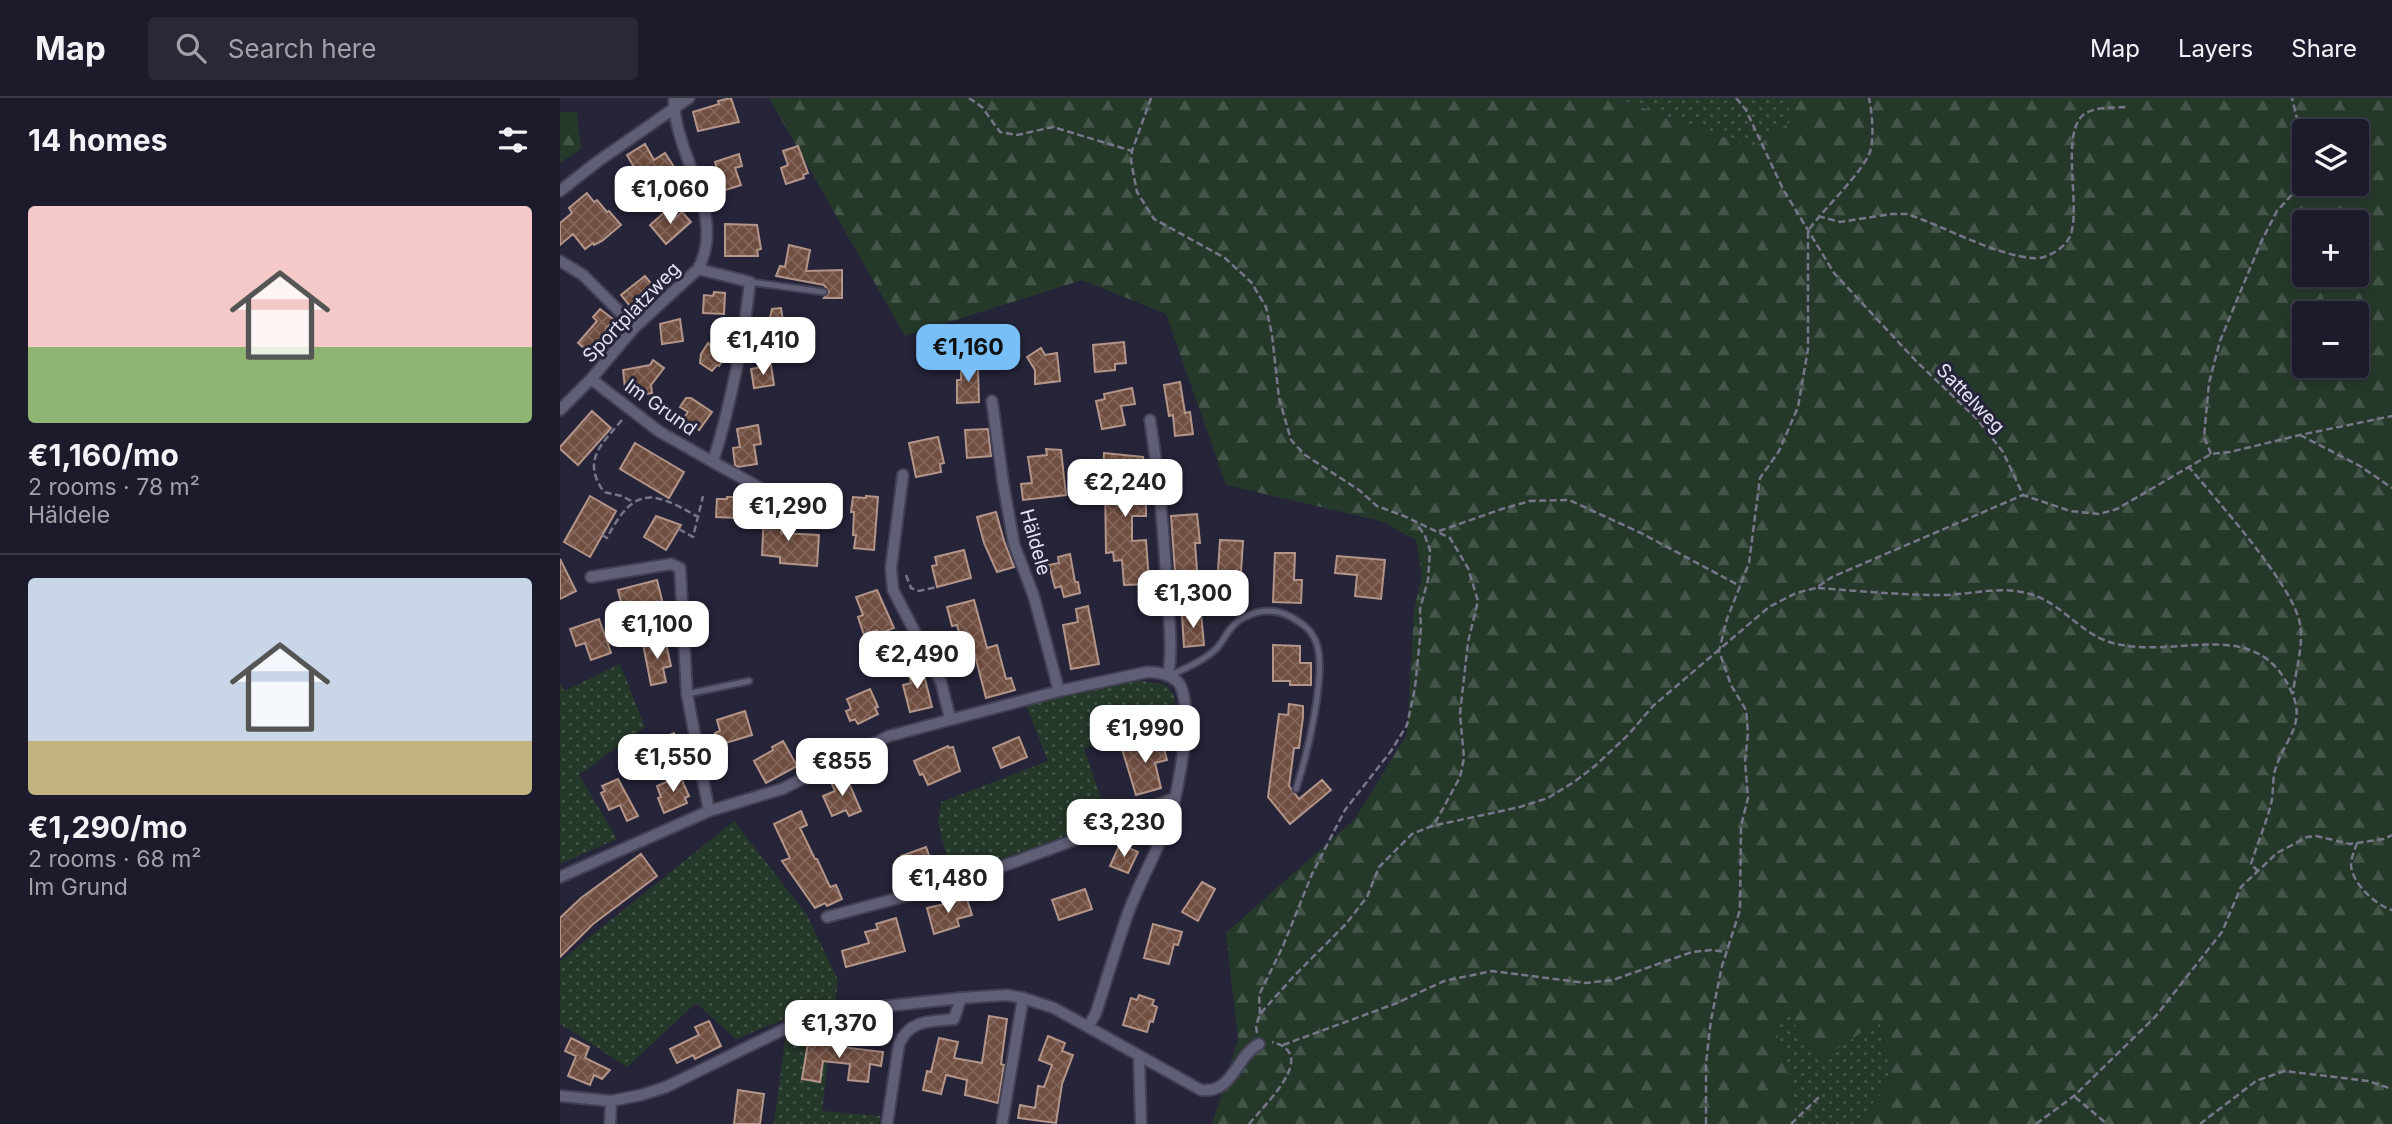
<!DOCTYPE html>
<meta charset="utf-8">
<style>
body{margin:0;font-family:Inter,sans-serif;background:#292837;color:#f1f3f6;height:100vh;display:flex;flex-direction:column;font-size:26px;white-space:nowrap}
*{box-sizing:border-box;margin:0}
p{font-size:23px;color:#a0a1a9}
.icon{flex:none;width:38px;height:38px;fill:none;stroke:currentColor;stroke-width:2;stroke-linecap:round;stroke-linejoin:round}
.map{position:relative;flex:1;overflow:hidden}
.sheet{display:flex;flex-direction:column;background:#1c1b2b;width:560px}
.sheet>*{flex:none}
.fabs{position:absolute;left:1732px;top:21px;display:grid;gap:14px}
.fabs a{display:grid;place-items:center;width:77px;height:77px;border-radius:7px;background:#1c1b2b;box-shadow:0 4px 10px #0003,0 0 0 2px #3a3947;font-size:35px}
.price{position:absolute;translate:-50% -60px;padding:0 16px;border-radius:14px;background:#fff;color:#222;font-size:23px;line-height:46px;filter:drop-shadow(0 2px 4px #0008)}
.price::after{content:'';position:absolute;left:50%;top:42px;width:21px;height:16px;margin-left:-10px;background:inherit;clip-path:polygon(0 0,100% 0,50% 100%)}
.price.on{background:#78bff7;color:#111}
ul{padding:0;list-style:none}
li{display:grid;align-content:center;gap:14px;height:371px;padding:0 28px}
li+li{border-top:2px solid #3a3947}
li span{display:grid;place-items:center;height:217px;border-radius:7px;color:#555}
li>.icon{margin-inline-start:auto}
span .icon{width:126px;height:126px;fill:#fffc;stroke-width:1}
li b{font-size:30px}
h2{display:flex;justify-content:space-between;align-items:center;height:84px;padding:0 28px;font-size:30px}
header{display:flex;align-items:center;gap:42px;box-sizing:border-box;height:98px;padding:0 35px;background:#1c1b2b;border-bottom:2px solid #3a3947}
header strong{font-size:33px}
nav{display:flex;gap:38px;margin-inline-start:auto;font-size:24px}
.search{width:490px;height:63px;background:#292837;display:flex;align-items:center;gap:18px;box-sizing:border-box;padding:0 24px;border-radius:7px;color:#a0a1a9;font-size:26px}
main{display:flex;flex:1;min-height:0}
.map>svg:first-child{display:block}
</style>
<header>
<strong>Map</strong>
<div class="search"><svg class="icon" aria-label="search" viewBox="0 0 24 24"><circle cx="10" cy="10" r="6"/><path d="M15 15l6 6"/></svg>Search here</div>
<nav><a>Map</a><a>Layers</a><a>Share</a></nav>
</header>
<main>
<section class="sheet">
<h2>14 homes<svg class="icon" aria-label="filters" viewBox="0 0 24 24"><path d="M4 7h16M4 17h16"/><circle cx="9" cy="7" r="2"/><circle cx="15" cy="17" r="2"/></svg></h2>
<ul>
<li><span style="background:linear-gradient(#f6c9c9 65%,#8fb573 0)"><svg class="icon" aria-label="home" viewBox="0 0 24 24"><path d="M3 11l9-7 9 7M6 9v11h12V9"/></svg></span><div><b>€1,160/mo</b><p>2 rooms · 78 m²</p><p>Häldele</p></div></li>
<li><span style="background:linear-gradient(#c9d6e8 75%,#c2b280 0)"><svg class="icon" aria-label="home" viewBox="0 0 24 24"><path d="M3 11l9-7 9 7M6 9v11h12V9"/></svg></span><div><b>€1,290/mo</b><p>2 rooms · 68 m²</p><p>Im Grund</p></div></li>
</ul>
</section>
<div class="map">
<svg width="1832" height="1026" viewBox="0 0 1832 1026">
<defs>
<pattern id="grass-dots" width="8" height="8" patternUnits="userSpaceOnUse" patternTransform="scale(1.75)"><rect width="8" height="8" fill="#25392b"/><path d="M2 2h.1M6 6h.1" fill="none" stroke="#44564a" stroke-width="1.8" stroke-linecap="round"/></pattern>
<pattern id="forest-firs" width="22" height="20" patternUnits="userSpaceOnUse" patternTransform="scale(1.75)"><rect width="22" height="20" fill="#25392b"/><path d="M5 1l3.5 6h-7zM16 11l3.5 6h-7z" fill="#44564a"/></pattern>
<pattern id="building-cross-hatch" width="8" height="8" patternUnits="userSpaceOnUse" patternTransform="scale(1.75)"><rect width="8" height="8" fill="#704e40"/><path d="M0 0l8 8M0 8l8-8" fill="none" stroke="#84675c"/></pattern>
</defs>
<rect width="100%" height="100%" fill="#262439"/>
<path fill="url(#grass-dots)" d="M1056,0h169l9,22 -40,28z
M60,566l25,63 -66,48 38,64 -57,25v-181l4,8z
M572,581l34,6 8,11 5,24 -95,28 24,72 -156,58 -14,-56 3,-20 107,-41 -22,-56z
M174,723l73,94 31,65 -16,131 58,5 -1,8h-105l14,-106 -52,21 -40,-36 -69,64 -67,-43v-63z
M1225,910l94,12 13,60 -36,44h-59l-6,-44 -15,-49z"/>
<path fill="url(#forest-firs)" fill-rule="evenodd" d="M209,0h847l138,50 39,-28 -8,-22h607v1026h-536l36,-44 -13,-59 -61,40 -33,-52 -9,22 15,49 6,44h-585l26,-85 -12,-106 129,-114 52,-85 7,-124 8,-35 -6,-35 -35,-19 -155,-36 -60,-171 -84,-34 -177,56zM1745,33h52v53h-52zM1745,124h52v53h-52zM1745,215h52v53h-52z
M0,14h17l4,37 -21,14z"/>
<path fill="url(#building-cross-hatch)" stroke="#b39589" stroke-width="2" d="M171,0l8,24 -41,9 -5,-19 26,-8 -1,-3z
M85,46l9,16 11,-7 11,17 -12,7 3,5 -15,9h-4l-21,-36z
M238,48l10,27 -5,2 1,3 -18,6 -5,-16 7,-3 -5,-14z
M179,56l3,12 -7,2 6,17 -25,8 -7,-21 8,-3 -2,-7z
M27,95l7,9 3,-2 10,12 2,-1 12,14 -19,16 -8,4 -1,-2 -8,6 -12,-15 -13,11v-22l12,-10 -3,-5z
M107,112l7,9 8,-7 9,10 -25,22 -16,-19z
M165,126l32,1 4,24 -4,1 1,6h-33z
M229,147l21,5 -4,21 36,-1v28h-18l5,-6 -5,-7 -48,-9 4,-10 5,1z
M85,178l13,16 -24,19 -13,-16z
M154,194l11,1 -1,21 -21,-1 1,-18 9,1z
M221,210l3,20 -17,3 5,-22z
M40,211l14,11 -8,9 8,7 -19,22 -17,-15 19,-22 -4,-4z
M120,221l3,22 -21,3 -2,-20z
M159,244l11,7 -11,17 -2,-1 -5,6 -12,-8 1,-9 7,-11 7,5z
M564,244l2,21 -11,1v6l-20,2 -2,-27z
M481,250l4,7 12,-2 3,28 -25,3v-14l-8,-13z
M93,262l11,8 -13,17 1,8 -19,4 -1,-10 -7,1 -2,-18 27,-5z
M401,263h12l1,8h4l1,33 -22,1v-23h4z
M211,267l3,20 -20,3 -3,-19z
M620,284l5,31 5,-1 3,22 -18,2 -2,-21 -4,1 -5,-31z
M572,290l3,16 -14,2 4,19 -23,4 -6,-28 9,-2 -1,-5z
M126,300h5l21,14 -13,18 -16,-11 5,-7 -8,-5z
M32,313l19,17 -33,37 -18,-16v-2z
M198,327l3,19 -7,1 3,19 -19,3 -3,-2 -2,-17 7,-1 -3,-18z
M428,331l3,27 -24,2 -2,-28z
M378,339l6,26 -4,1 1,8 -25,5 -7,-34z
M75,345l49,29 -15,26 -49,-29z
M486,351l15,1 5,45 -43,5 -2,-16 11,-1 -4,-26 19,-2z
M544,355l39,4 3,18 -19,-1 -2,26 21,-1v17h-14v25l14,-1 3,41 9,-1 1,11 -9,1 -1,-8 -25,1 -2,-25 -8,1 -1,-9 -7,1 -1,-73h-2z
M30,398l26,15 -26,46 -26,-15z
M306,398l12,1 -4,53 -20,-2 2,-13h-3l1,-23h-3l2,-15 13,1z
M167,399h11l-1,21 -21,-1 1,-18h10z
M436,414l8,29 10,26 -17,5 -13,-29 -7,-26z
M204,415l19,1 -2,19 38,2 -2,31 -37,-3v-6l-18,-2z
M637,416l3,29h-5l3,40 -22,2 -5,-69z
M96,418l25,9 -15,25 -22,-13z
M660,442l23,1 -4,61 -23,-1z
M404,452l7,28 -34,9 -5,-21 5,-1 -2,-8z
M715,455h20l-1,27h8l-1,23 -28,-1z
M510,456l5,28h3l2,11 -16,4 -3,-11 -6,2 -6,-23 10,-2 -1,-6z
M777,458l48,4 -4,39 -26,-3 2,-21 -22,-2z
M0,461l16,32 -16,8z
M97,482l8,32 -39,10 -8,-32z
M317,492l17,38 -16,6 -1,-4 -13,5 -6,-18 5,-2 -7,-18z
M414,502l13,48 10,-3 9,34 5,-1 4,12 -29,8 -16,-62 -9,3 -4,-14 -5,1 -5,-19z
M528,508l11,58 -28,5 -8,-44 15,-3 -2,-13z
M641,515l3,32 -20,2 -2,-32z
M39,521l12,34 -20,7 -6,-17 -9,3 -6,-17z
M105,541l6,27 -8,2 3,14 -15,3 -8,-41z
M713,547l27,1v17h11v22h-21v-4h-17z
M362,569l10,40 -22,5 -7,-27 8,-2 -3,-12z
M310,591l8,18 -3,1 3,6 -20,10 -3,-5 -5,2 -4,-10 5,-2 -4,-10z
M729,606l14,2v11l-4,31h-5l-5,38 10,13 23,-19 9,10 -41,34 -22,-27 11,-83 9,1z
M185,613l7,24 -33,10 -4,-12 5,-2 -3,-11z
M114,635l7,18 -27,12 -8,-18z
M459,639l8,20 -26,11 -8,-20z
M601,640l6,22 -12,3 6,25 -25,7 -14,-46z
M223,643l14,25 -31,17 -12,-22 19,-11 -1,-3z
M388,648l1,2 4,-1 7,24 -32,14 -5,-11 -3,1 -6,-14z
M120,678l9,20 -4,2 2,5 -23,10 -6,-15 3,-1 -4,-11z
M286,678l15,35 -12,5 -3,-6 -14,6 -9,-20 12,-5 -4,-9z
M58,681l20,37 -11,5 -7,-16 -11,5 -8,-17 4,-2 -3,-5z
M241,713l6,14 -7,3 15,31h2l13,28 6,-2 6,14 -15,7 -2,-3 -10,5 -33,-47 8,-3 -16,-34z
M560,746l18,8 -10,21 -18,-7z
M366,749l4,11 7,-2 6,16 -33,11 -9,-27z
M81,756l16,22 -64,48 -33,33v-39l21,-20z
M642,784l13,7 -17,32 -16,-9z
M525,791l7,20 -33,11 -7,-20z
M407,801l5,16 -15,4 2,7 -25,8 -7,-26z
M336,820l9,33 -59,16 -4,-16 27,-8 -4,-11 13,-3 -2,-5z
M593,826l29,8 -4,13 -4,-1 -5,20 -25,-6z
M579,897l15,5 -2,5 5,2 -4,15 -3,-1 -3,11 -24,-7 8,-27 6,2z
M429,918l18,3 -6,45 3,1 -6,38 -33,-8 2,-15 -21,-5 -5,19 -18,-4 4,-19 4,1 8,-34 19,4 -4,16 28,5z
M149,923l12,25 -26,13 -2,-4 -16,8 -7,-14 29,-14 -4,-8z
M488,938l17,7 -3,8 11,4 -11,29 -6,39 -38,-5 2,-13 15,3 3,-22 6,1 8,-22 -13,-5z
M11,940l18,9 -4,11 25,12 -8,9 -8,-4 -4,10 -22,-9 8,-20 -11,-5z
M259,940l7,1 -1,6 58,7 -2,14 -11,-2 -2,18 -20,-2 2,-16 -27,-3 -3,21 -18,-3 6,-36z
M178,992l26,4 -4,30h-26z"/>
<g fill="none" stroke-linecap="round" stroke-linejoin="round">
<defs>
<path id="service" d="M190,184l74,10
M611,577c15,-7 34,-15 46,-27 10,-12 13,-24 28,-31 16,-8 31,-8 46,0 12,7 20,12 25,25 12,29 -10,117 -20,147
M127,596l62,-13"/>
<path id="minor" d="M0,93l37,-29 92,-64
M0,163l23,14 52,52
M31,281l69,53 53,30c18,-59 30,-118 37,-180l-52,-13
M432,303l11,81 11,62 20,53 25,94
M0,312l31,-31 44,-52 63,-58c30,-55 -25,-114 -24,-171
M590,322c9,57 14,114 17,171 2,28 6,57 1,85
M153,364l111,61
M343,377l-12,93 2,22 48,92 9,36
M31,479l80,-13 9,4 7,126 22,117
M0,779l149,-66 73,-22 107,-53 170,-45 88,-19c10,0 22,2 30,9 19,18 1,112 -7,136 -12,34 -31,65 -43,99 -11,32 -21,65 -31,97l-8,14
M267,819l132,-35 113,-41 102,-43
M579,959l2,67
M0,998l51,5 30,-6 25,-8 139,-68 18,-6 138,-15 46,-3 16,3 31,10 147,82c32,4 35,-34 58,-46
M50,1026l1,-23
M327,1026l12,-80c11,-25 31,-22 55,-25l7,-21
M442,1026l21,-126"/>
</defs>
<use href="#service" stroke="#424052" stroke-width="9"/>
<use href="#minor" stroke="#424052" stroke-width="14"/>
<path stroke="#787689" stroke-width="2.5" stroke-dasharray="7 3.5" stroke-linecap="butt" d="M409,0l13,9 18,25 17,3 36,-8 79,24
M591,0l-19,53 -1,10 6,31 17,27 71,39 26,24 15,25 6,28 7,63 12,42 14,15 54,35 18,16 27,10 46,22 18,30 10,33 -10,41 -8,72 4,44 -4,19 -26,48
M1176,0l10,12 37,79 51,84 82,88 61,58 26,33 20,43 47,16 29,3 18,-5 94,-55 19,-2 70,-17 92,-19
M1258,118l22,6 51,-8h16c36,12 90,42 126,44 7,1 15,-2 20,-5 8,-4 15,-11 18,-19 9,-29 -9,-95 10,-117 10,-11 32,-9 46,-10
M62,322c-20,24 -41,40 -18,72l18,4 11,6
M1740,337l60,31 32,22
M1651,356l-7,-17 5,-54 11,-42 41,-99 16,-31 21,-23 6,-24 -1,-20 -11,-46
M1628,368c27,32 106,120 112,158 4,22 -5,48 -7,70
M119,431l14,8 10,-41
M879,433l63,-22 28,-8 39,-1 72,33 99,53
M42,437l5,3c27,-52 45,-48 91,-21
M346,477l5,13 7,3 19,-4
M1258,490c41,3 82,7 123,7 30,0 59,-10 89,-1 33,9 52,43 87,50 63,15 141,-30 175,49 14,31 -7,47 -16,74 -4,11 -2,25 -5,37 -5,20 -14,40 -20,60l6,6
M1797,745c-2,7 -6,14 -6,22 1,18 24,40 41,45
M700,916l-1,-19 24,-49 29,-72 33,-64 46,-59 16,-26 8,-37 6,-60 -1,-19 8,-29 2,-30 -5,-14 -8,-12
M697,935l-1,-7 4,-12 34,-38 51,-51 22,-28 12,-30 33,-33 20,-8 88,-19 28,-9 26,-16 21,-16 33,-31 25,-29 116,-99 27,-14 20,-5 16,-11 191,-82
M723,947l114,-42 47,-22 48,-10 94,12 27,-3 79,-28 19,-2 14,2
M1515,999l32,27
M689,1026c16,-20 71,-70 23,-82
M1146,1026v-61l5,-43 11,-54 18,-56 1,-84 7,-28 -3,-37 3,-28 -2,-23 -15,-25 -12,-34 8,-32 22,-56 11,-85 19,-27 19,-44 10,-58v-118c14,-21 60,-63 63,-83 3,-16 1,-34 -2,-50
M1231,1026l28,-27
M1476,1026l38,-28 81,-79 67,-85 19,-45 36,-34 30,-16 9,-1 34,8 34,-5 8,-4
M1640,1026l56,-43 28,-10 84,10 24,8"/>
<use href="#service" stroke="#605f78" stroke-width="5"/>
<use href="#minor" stroke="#605f78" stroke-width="10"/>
</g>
<g text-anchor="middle" stroke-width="6" stroke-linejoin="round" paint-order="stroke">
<g font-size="19" fill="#e3e3f2" stroke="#262439">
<text transform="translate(71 214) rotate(-46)" y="7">Sportplatzweg</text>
<text transform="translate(1411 300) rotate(46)" y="7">Sattelweg</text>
<text transform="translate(101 309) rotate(35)" y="7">Im Grund</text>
<text transform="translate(476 444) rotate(74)" y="7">Häldele</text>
</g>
</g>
</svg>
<div class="fabs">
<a><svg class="icon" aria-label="layers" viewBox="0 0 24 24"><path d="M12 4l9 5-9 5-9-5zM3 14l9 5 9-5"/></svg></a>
<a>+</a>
<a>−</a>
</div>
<b class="price" style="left:110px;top:128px">€1,060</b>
<b class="price" style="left:203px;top:279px">€1,410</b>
<b class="price on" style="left:408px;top:286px">€1,160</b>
<b class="price" style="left:565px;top:421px">€2,240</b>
<b class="price" style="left:228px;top:445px">€1,290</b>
<b class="price" style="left:633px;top:532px">€1,300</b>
<b class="price" style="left:97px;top:563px">€1,100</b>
<b class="price" style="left:357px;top:593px">€2,490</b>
<b class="price" style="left:585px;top:667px">€1,990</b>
<b class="price" style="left:113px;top:696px">€1,550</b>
<b class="price" style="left:282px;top:700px">€855</b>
<b class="price" style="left:564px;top:761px">€3,230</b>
<b class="price" style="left:388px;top:817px">€1,480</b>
<b class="price" style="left:279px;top:962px">€1,370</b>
</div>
</main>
